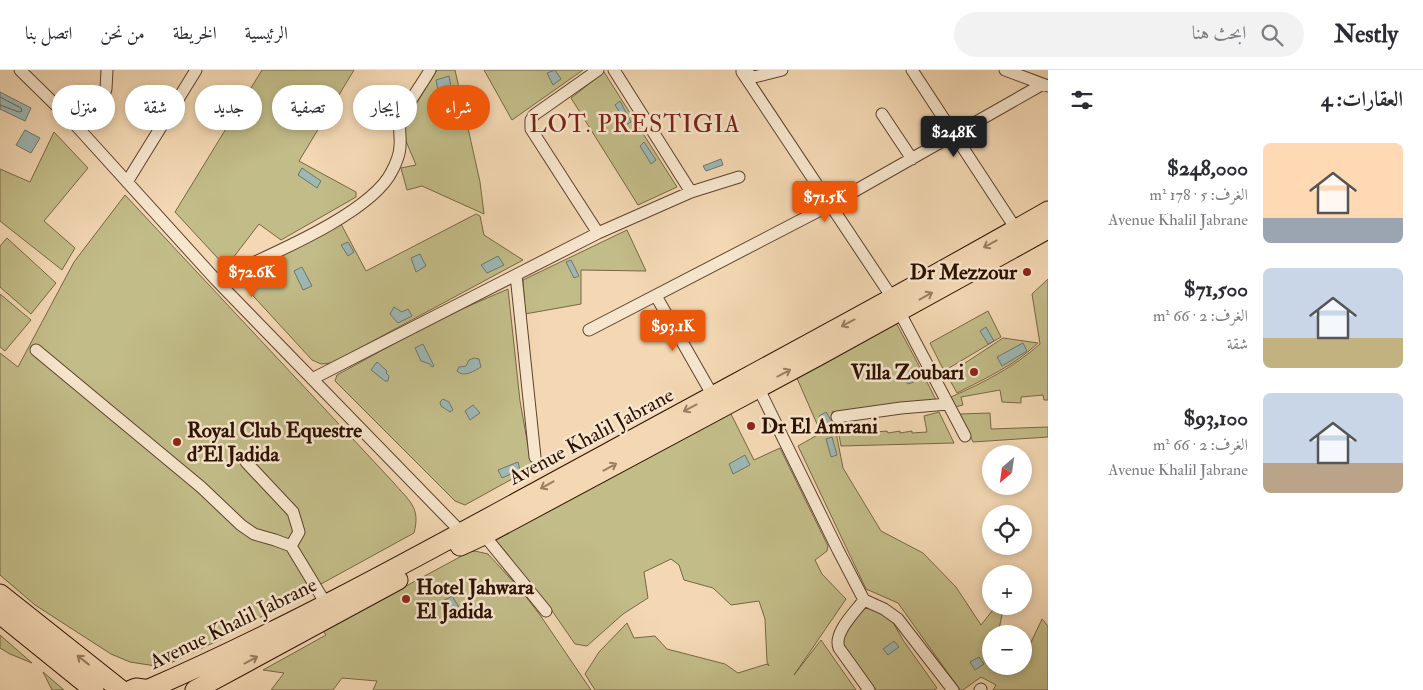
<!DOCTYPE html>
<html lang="ar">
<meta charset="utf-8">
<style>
body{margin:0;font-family:"IM FELL Double Pica",Amiri,serif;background:#f2f2f3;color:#2b2b33;direction:rtl;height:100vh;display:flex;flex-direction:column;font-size:19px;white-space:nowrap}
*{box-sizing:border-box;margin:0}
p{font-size:16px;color:#7c7c81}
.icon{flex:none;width:28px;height:28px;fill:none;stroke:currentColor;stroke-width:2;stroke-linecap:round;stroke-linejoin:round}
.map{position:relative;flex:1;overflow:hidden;direction:ltr}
.drawer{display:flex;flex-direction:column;background:#fff;width:375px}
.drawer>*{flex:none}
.banner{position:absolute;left:15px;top:15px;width:475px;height:45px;direction:rtl;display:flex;gap:10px}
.needle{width:32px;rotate:209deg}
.tools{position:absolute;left:982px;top:375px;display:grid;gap:10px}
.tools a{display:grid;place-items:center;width:50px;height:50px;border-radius:50%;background:#fff;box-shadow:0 2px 8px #0003;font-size:25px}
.price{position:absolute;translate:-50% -42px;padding:0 11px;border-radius:5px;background:#ea580c;color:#fff;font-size:16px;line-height:32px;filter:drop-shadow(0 1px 2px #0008)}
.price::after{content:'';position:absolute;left:50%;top:30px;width:15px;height:11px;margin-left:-8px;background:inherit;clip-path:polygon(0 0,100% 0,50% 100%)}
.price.selected{background:#222;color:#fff}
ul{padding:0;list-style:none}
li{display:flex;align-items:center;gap:15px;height:125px;padding:0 20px}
li span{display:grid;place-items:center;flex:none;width:140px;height:100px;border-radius:8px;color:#555}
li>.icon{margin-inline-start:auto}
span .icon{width:60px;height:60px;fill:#fffc;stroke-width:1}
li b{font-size:21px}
h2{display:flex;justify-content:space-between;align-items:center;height:60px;padding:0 20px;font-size:21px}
.pill{padding:0 18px;border-radius:22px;background:#fff;box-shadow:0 2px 8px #0003;font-size:18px;line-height:45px}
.pill.selected{background:#ea580c;color:#fff}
header{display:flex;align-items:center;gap:30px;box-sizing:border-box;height:70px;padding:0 25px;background:#fff;border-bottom:1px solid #e1e1e2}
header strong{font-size:24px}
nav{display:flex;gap:28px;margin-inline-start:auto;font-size:18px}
.search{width:350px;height:45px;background:#f2f2f3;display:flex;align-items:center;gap:12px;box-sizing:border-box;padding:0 18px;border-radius:28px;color:#7c7c81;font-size:19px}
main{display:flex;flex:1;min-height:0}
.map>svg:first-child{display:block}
</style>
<header>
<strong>Nestly</strong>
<div class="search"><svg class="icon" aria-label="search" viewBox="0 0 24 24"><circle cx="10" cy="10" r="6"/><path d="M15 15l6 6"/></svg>ابحث هنا</div>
<nav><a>الرئيسية</a><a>الخريطة</a><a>من نحن</a><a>اتصل بنا</a></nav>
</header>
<main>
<section class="drawer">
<h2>العقارات: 4<svg class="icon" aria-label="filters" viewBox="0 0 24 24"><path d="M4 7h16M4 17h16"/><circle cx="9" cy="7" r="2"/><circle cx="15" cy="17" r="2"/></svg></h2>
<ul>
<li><span style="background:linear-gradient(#ffd9b3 75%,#9aa5b1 0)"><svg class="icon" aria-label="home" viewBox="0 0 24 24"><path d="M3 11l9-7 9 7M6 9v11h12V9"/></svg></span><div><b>$248,000</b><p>الغرف: 5 · 178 m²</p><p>Avenue Khalil Jabrane</p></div></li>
<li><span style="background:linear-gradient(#c9d6e8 70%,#c2b280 0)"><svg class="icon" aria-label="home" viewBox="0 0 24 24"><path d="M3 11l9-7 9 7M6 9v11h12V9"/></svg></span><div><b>$71,500</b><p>الغرف: 2 · 66 m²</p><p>شقة</p></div></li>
<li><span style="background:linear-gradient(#c9d6e8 70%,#b9a48a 0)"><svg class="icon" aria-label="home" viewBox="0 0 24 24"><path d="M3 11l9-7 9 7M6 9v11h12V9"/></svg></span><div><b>$93,100</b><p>الغرف: 2 · 66 m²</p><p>Avenue Khalil Jabrane</p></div></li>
</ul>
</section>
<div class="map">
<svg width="1048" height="620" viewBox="0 0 1048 620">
<rect width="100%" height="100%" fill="#f3d8b3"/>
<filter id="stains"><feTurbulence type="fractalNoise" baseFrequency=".004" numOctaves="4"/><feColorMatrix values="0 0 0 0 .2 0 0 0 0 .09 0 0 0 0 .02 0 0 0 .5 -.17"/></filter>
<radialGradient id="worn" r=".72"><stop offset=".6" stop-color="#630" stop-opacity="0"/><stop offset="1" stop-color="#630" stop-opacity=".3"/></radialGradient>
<path fill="#c2bc88" stroke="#764" d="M262,0h92l-55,91 57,31v5l-75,43 -22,-16 -33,43 -51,-55z
M437,0h18l25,112 4,32 -62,-28 -15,4 -6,-22 15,-3 -13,-31 3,-14z
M484,0h99l-71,50z
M604,2l73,115 -39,18 -67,-107z
M54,62l34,36 -44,53 31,27 -13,22 -62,-49v-52l30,13z
M125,125l268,287c16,19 28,25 21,51l-197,108 -55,26 -32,-5 -19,-8 -76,-49 -35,-30v-222l18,14 56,-105z
M476,144l4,2 4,19 39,25 -191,103 -11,1 -9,-4 -68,-74 2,-14 95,-48 25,47z
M627,160l19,41 -65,-1v34l-56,10 -2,-34z
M7,168l49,45 -25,31 -31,-27v-41z
M1048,209v121h-4l-1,-5 -22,2v6l-19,-1 -2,-12 -39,7 2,8 -8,2 -4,-10c32,-14 63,-30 89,-53l-8,-50z
M508,219l12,112 12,67 -67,37 -10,-4 -120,-120 2,-6 104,-57z
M0,224l31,26 -26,31 -5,-4z
M988,241l13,26 -57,34 -14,-28z
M895,251l21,39 20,40 -104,12 11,56 38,63 42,22 33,34 25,38 15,-19h10l-3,4 -5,24h-7v32h19l7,3 2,-3h5v-9l18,-38 6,7v64h-55l3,-5 -15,-8 -18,13h-3l-62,-87 -32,-14 -68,-143 23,-13 -25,-57z
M1003,268l35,5c-23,22 -52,35 -81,50l-10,-18z
M730,342l24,48 26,-12 48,98 -1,5 -12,9 7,14 24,25 -52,76 27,-35 35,50h-261l-10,-16 14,-22 28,-29 7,15 21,-2 12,13 58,15 13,9 29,-9 2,2 -2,-4 -2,-43 -6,-18 -28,4 -18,-17 -29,-8 -5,-15 -8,-6 -27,13 4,26 -25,16 -36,32 -12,-2 -27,-39 -56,-67z
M939,342l15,31 -113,3 -3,-16 11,-1 1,4 25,-3 1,2 11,-1 1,2 12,-2v2l12,-2v2l15,-1 -3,-16z
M990,343l1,16 57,-2v10l-75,5 -13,-28z
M475,481l13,3 32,35 20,26 51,75h-218l4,-9 -35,-3 -9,12h-62l13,-17 -21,-3 63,-35 -3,-4 146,-79z
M864,534l27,15 12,21 34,48 -3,2h-58l-36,-49z
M0,565l32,28 -22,-9 -10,-6z
M43,602l21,18h-12z"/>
<path fill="#9db8b5" stroke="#70756d" d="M555,0l6,9 -8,6 -6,-12z
M449,6l3,16 -13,3 -3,-15z
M0,22l31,16 -6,13 -25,-12z
M620,31l11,21 -6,3 -2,-8 -8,-12z
M25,60l15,8 -9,15 -15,-8z
M644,72l12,18 -5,4 -11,-18z
M721,89l2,6 -17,6 -3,-5z
M302,98l19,13 -4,7 -19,-13z
M348,172l6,10 -6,4 -7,-11z
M420,184l6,12 -10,6 -5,-14z
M498,186l6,9 -17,8 -6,-8z
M571,190l8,16 -5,2 -8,-16z
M302,197l10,19 -9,4 -9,-19z
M394,237l8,5 6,-3 4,7 -14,7 -8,-9z
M986,257l8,14 -6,3 -8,-13z
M1023,273l4,8 -25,15 -5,-9z
M423,274l11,22 -2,1 -2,-3 -9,-3 -6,-13z
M474,288l5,1 2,8c-7,4 -17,11 -24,4l2,-4 7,-1 3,-6z
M377,292l10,9 -1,2 3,3 -1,5h-3l-14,-11z
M908,299l6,13 -6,2 -7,-11z
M443,329l6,3 4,8 -3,2 -9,-6 -1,-4z
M473,335l7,8 -10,7 -5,-9z
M826,342l8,13 -8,4 -7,-13z
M832,367l5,18 -6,2 -5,-18z
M745,385l5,10 -17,9 -4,-10z
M518,392l2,8 -18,8 -4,-8z
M452,526l8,13 -14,8 -7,-14z
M894,571l5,6 -11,8 -5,-6z
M979,587l5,7 -9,6 -5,-8z"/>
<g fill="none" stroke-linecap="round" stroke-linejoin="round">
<path stroke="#64645a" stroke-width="1" d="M0,27l21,11 1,3 -3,1 -19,-7"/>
<defs>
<path id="minor" d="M20,0l51,50 145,160 249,256
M598,0l-64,45 -3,5v9l67,104
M614,0l77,122
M912,0l104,159
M1005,0l43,16
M742,1l12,6 28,-7
M742,2l151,227
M882,44l30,45
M71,50l33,-24 2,-7 1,-19
M127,112l69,-112
M516,205l19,182
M216,210c46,-22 155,-65 176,-109 4,-7 8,-18 8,-25 1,-10 -2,-17 1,-27 7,-17 20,-33 29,-49
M656,226l57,100
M899,241l66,125
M589,260l241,-125 213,-121
M36,280l165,137 40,38 13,9 21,6 16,6 35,58
M312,309l286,-146 93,-41 48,-15
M758,317l80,163 26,50c-9,12 -31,33 -25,48l30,42
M837,347l64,-9 47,-4
M246,392l47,50 6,20 -8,14
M484,465l62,76
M864,530l20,9 14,10 55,71
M980,620l1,-1"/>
<path id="primary" d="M460,476l24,-11 334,-179 230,-127
M149,619c156,-68 305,-153 455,-234 148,-81 298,-160 444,-244
M195,620l203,-110"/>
<path id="trunk" d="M0,524l121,96
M0,544l94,76
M131,620l5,-2 14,2"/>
</defs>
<use href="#minor" stroke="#5e422d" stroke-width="13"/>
<use href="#primary" stroke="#2c1000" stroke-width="21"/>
<use href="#trunk" stroke="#2c1000" stroke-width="21"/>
<use href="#minor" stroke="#f7e6ce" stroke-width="11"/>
<use href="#primary" stroke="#f3d8b3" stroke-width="19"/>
<use href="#trunk" stroke="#f3d8b3" stroke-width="19"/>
</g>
<defs><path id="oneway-shaft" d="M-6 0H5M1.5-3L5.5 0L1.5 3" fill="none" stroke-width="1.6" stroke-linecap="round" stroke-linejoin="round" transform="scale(1.25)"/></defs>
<g stroke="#997e62">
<use href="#oneway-shaft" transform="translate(990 174) rotate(151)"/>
<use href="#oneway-shaft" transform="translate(926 226) rotate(-29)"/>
<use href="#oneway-shaft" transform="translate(848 253) rotate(152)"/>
<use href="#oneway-shaft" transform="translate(784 303) rotate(-28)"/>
<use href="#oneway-shaft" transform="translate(690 338) rotate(152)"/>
<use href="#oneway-shaft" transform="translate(610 397) rotate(-28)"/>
<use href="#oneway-shaft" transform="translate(547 415) rotate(151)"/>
<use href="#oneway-shaft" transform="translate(83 590) rotate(-142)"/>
<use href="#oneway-shaft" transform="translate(251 590) rotate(-28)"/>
</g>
<g fill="#8f2418" stroke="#f7e6ce" stroke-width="2">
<circle cx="1027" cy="202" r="5"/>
<circle cx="974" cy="302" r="5"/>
<circle cx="751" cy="356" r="5"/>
<circle cx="177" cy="372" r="5"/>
<circle cx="406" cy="529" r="5"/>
</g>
<g text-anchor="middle" stroke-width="5" stroke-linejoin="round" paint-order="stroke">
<g font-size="21" font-weight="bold" fill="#2c1000" stroke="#f7e6ce" text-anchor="start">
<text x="1017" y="209" text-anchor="end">Dr Mezzour</text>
<text x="964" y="309" text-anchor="end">Villa Zoubari</text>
<text x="761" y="363">Dr El Amrani</text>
<text x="187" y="367">Royal Club Equestre<tspan x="187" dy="24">d'El Jadida</tspan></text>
<text x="416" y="524">Hotel Jahwara<tspan x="416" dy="24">El Jadida</tspan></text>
</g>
<g font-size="21" fill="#2c1000" stroke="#f7e6ce">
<text transform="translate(591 366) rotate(-28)" y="7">Avenue Khalil Jabrane</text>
<text transform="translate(233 553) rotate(-26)" y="7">Avenue Khalil Jabrane</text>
</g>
<g font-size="24" letter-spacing="1" fill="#7a1f14" stroke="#f7e6ce">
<text x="635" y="62">LOT. PRESTIGIA</text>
</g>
</g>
<rect width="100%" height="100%" filter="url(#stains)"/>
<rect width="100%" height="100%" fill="url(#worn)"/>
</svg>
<div class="tools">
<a><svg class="needle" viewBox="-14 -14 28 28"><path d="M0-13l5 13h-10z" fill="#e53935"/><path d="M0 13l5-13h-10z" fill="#7c7c81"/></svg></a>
<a><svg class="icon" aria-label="locate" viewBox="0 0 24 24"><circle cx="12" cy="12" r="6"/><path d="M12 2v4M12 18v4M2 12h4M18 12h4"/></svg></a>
<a>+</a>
<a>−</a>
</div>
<b class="price selected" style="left:954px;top:88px">$248K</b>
<b class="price" style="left:825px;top:153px">$71.5K</b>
<b class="price" style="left:252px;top:228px">$72.6K</b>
<b class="price" style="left:673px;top:282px">$93.1K</b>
<div class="banner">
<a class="pill selected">شراء</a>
<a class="pill">إيجار</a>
<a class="pill">تصفية</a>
<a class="pill">جديد</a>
<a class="pill">شقة</a>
<a class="pill">منزل</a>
</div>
</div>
</main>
